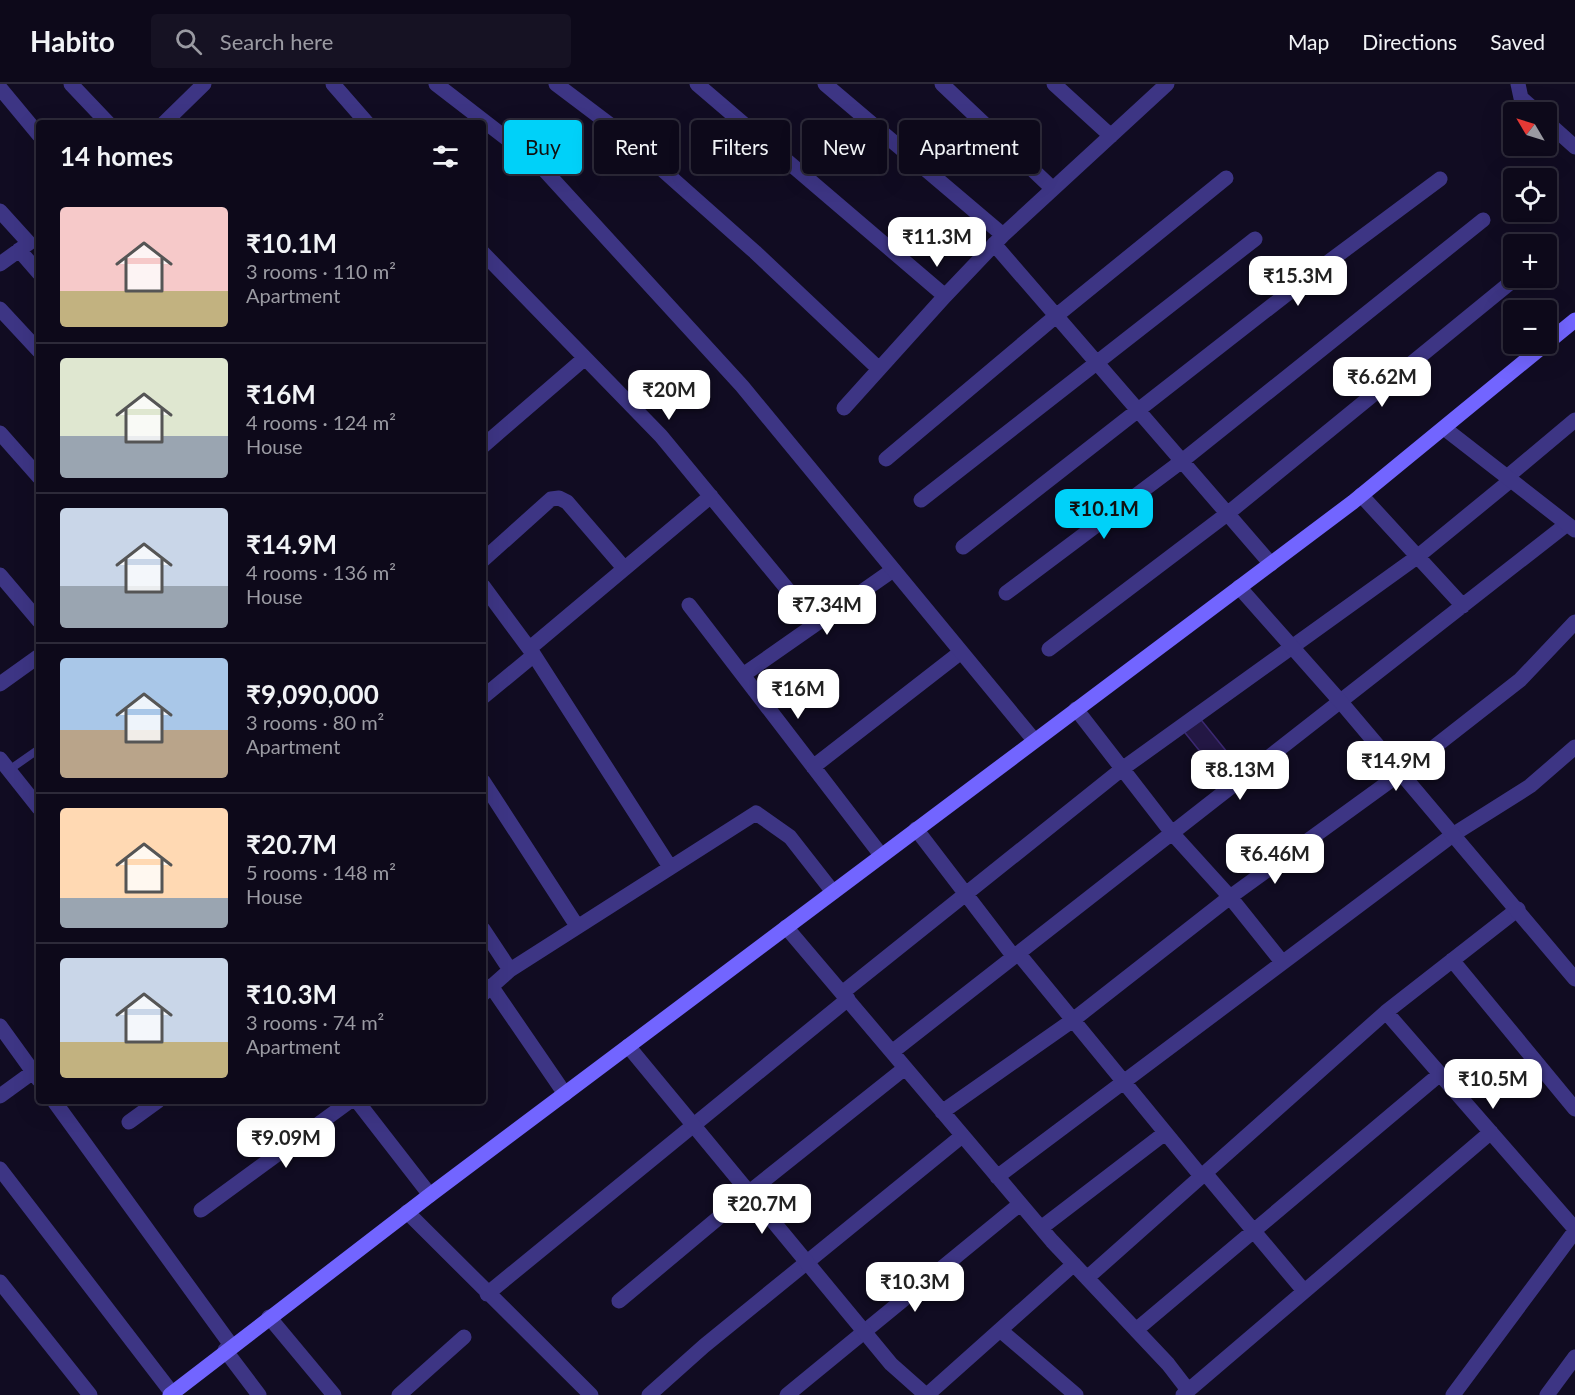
<!DOCTYPE html>
<meta charset="utf-8">
<style>
body{margin:0;font-family:Lato,sans-serif;background:#161223;color:#f1f3f6;height:100vh;display:flex;flex-direction:column;font-size:22px;white-space:nowrap}
*{box-sizing:border-box;margin:0}
p{font-size:20px;color:#9a9aa2}
.icon{flex:none;width:33px;height:33px;fill:none;stroke:currentColor;stroke-width:2;stroke-linecap:round;stroke-linejoin:round}
.map{position:relative;flex:1;overflow:hidden}
.side{position:absolute;left:36px;top:36px;width:450px;height:984px;display:flex;flex-direction:column;background:#0d091a;border-radius:6px;box-shadow:0 6px 24px #0002,0 0 0 2px #2d2a39}
.side>*{flex:none}
.guide{position:absolute;left:504px;top:36px;width:570px;height:54px;display:flex;gap:12px}
.needle{width:39px;rotate:308deg}
.tools{position:absolute;left:1503px;top:18px;display:grid;gap:12px}
.tools a{display:grid;place-items:center;width:54px;height:54px;border-radius:6px;background:#0d091a;box-shadow:0 6px 24px #0002,0 0 0 2px #2d2a39;font-size:30px}
.price{position:absolute;translate:-50% -51px;padding:0 14px;border-radius:12px;background:#fff;color:#222;font-size:20px;line-height:39px;filter:drop-shadow(0 2px 3px #0008)}
.price::after{content:'';position:absolute;left:50%;top:36px;width:18px;height:14px;margin-left:-9px;background:inherit;clip-path:polygon(0 0,100% 0,50% 100%)}
.price.on{background:#00d1f9;color:#111}
ul{padding:0;list-style:none}
li{display:flex;align-items:center;gap:18px;height:150px;padding:0 24px}
li+li{border-top:2px solid #2d2a39}
li span{display:grid;place-items:center;flex:none;width:168px;height:120px;border-radius:6px;color:#555}
li>.icon{margin-inline-start:auto}
span .icon{width:72px;height:72px;fill:#fffc;stroke-width:1}
li b{font-size:26px}
h2{display:flex;justify-content:space-between;align-items:center;height:72px;padding:0 24px;font-size:26px}
.chip{padding:0 21px;border-radius:6px;background:#0d091a;box-shadow:0 6px 24px #0002,0 0 0 2px #2d2a39;font-size:21px;line-height:54px}
.chip.on{background:#00d1f9;color:#111}
header{display:flex;align-items:center;gap:36px;box-sizing:border-box;height:84px;padding:0 30px;background:#0d091a;border-bottom:2px solid #2d2a39}
header strong{font-size:28px}
nav{display:flex;gap:33px;margin-inline-start:auto;font-size:21px}
.search{width:420px;height:54px;background:#161223;display:flex;align-items:center;gap:15px;box-sizing:border-box;padding:0 21px;border-radius:6px;color:#9a9aa2;font-size:22px}
.map>svg:first-child{display:block}
</style>
<header>
<strong>Habito</strong>
<div class="search"><svg class="icon" aria-label="search" viewBox="0 0 24 24"><circle cx="10" cy="10" r="6"/><path d="M15 15l6 6"/></svg>Search here</div>
<nav><a>Map</a><a>Directions</a><a>Saved</a></nav>
</header>
<div class="map">
<svg width="1575" height="1311" viewBox="0 0 1575 1311">
<rect width="100%" height="100%" fill="#110c22"/>
<path fill="#231744" stroke="#3b2871" stroke-width="1.5" d="M1198,632l33,41 -16,13 -33,-41z"/>
<g fill="none" stroke-linecap="round" stroke-linejoin="round">
<path stroke="#3d3584" stroke-width="8" d="M9,686l30,-21"/>
<path stroke="#3d3584" stroke-width="15" d="M71,0l37,39
M333,0l34,39
M556,0l65,49 134,119 124,117
M697,0l248,212 58,-61 164,-151
M825,0l178,151
M942,0l111,105
M1054,0l57,52
M1518,0l3,14 16,14
M0,4l39,47
M1546,37l29,26
M164,39l40,-39
M0,127l29,32 -29,21
M994,160l277,320
M19,166l20,23
M483,169l178,183 155,188
M0,225l39,42
M844,324l101,-112
M0,349l39,44
M483,362l102,-88
M886,375l170,-143 170,-138
M1507,393l68,-57
M1361,411l102,111
M921,416l334,-261
M963,463l352,-275 125,-93
M483,476l68,-61 8,-1 8,4 57,66
M0,491l39,46
M483,502l51,69
M1006,509l176,-132 301,-241
M689,521l192,250
M530,564l181,-152
M1049,565l178,-135 289,-236
M743,591l150,-105
M0,600l39,-28
M483,613l51,-42 136,212
M1076,625l96,124 58,64 52,65
M0,675l39,49
M813,683l148,-115
M483,697l94,145
M916,745l98,128
M786,843l266,314 116,123 20,26
M483,845l27,41 -27,24
M1018,869l183,223
M1452,876l123,149
M510,886l246,-157 34,24 43,55
M491,902l74,108
M842,909l280,-224 295,-212 94,-77
M1386,928l189,217
M0,942l39,54
M892,968l675,-528
M0,1012l33,-24
M54,1017l177,244
M357,1017l73,94
M942,1028l131,-92 157,-123 171,-124 119,-93 55,-58
M129,1038l29,-21
M0,1085l172,224
M1205,1089l99,118
M997,1093l457,-343 76,-48 45,-39
M201,1126l149,-109
M407,1128l184,183
M1041,1144l124,-95
M1087,1194l299,-266 132,-103
M0,1198l90,113
M487,1210l361,-295
M619,1217l129,-108 157,-125
M269,1233l65,78
M1000,1246l76,65
M1136,1246l304,-256
M399,1311l65,-58
M649,1311l55,-49 258,-210
M787,1311l233,-191
M927,1311l147,-131
M1183,1311l308,-263
M1453,1311l122,-164
M1547,1311l28,-38"/>
<path stroke="#3d3584" stroke-width="15" d="M436,0l101,78 205,224 292,354
M1444,344l131,102
M1239,503l101,114 235,278
M628,962l263,318 35,31
M225,1266l34,45"/>
<path stroke="#7265ff" stroke-width="15" d="M170,1311l260,-200 923,-693 222,-182"/>
</g>
</svg>
<div class="tools">
<a><svg class="needle" viewBox="-14 -14 28 28"><path d="M0-13l5 13h-10z" fill="#e53935"/><path d="M0 13l5-13h-10z" fill="#9a9aa2"/></svg></a>
<a><svg class="icon" aria-label="locate" viewBox="0 0 24 24"><circle cx="12" cy="12" r="6"/><path d="M12 2v4M12 18v4M2 12h4M18 12h4"/></svg></a>
<a>+</a>
<a>−</a>
</div>
<b class="price" style="left:937px;top:184px">₹11.3M</b>
<b class="price" style="left:1298px;top:223px">₹15.3M</b>
<b class="price" style="left:1382px;top:324px">₹6.62M</b>
<b class="price" style="left:669px;top:337px">₹20M</b>
<b class="price on" style="left:1104px;top:456px">₹10.1M</b>
<b class="price" style="left:827px;top:552px">₹7.34M</b>
<b class="price" style="left:798px;top:636px">₹16M</b>
<b class="price" style="left:1396px;top:708px">₹14.9M</b>
<b class="price" style="left:1240px;top:717px">₹8.13M</b>
<b class="price" style="left:1275px;top:801px">₹6.46M</b>
<b class="price" style="left:1493px;top:1026px">₹10.5M</b>
<b class="price" style="left:286px;top:1085px">₹9.09M</b>
<b class="price" style="left:762px;top:1151px">₹20.7M</b>
<b class="price" style="left:915px;top:1229px">₹10.3M</b>
<div class="guide">
<a class="chip on">Buy</a>
<a class="chip">Rent</a>
<a class="chip">Filters</a>
<a class="chip">New</a>
<a class="chip">Apartment</a>
</div>
<section class="side">
<h2>14 homes<svg class="icon" aria-label="filters" viewBox="0 0 24 24"><path d="M4 7h16M4 17h16"/><circle cx="9" cy="7" r="2"/><circle cx="15" cy="17" r="2"/></svg></h2>
<ul>
<li><span style="background:linear-gradient(#f6c9c9 70%,#c2b280 0)"><svg class="icon" aria-label="home" viewBox="0 0 24 24"><path d="M3 11l9-7 9 7M6 9v11h12V9"/></svg></span><div><b>₹10.1M</b><p>3 rooms · 110 m²</p><p>Apartment</p></div></li>
<li><span style="background:linear-gradient(#dfe7d0 65%,#9aa5b1 0)"><svg class="icon" aria-label="home" viewBox="0 0 24 24"><path d="M3 11l9-7 9 7M6 9v11h12V9"/></svg></span><div><b>₹16M</b><p>4 rooms · 124 m²</p><p>House</p></div></li>
<li><span style="background:linear-gradient(#c9d6e8 65%,#9aa5b1 0)"><svg class="icon" aria-label="home" viewBox="0 0 24 24"><path d="M3 11l9-7 9 7M6 9v11h12V9"/></svg></span><div><b>₹14.9M</b><p>4 rooms · 136 m²</p><p>House</p></div></li>
<li><span style="background:linear-gradient(#a9c7e8 60%,#b9a48a 0)"><svg class="icon" aria-label="home" viewBox="0 0 24 24"><path d="M3 11l9-7 9 7M6 9v11h12V9"/></svg></span><div><b>₹9,090,000</b><p>3 rooms · 80 m²</p><p>Apartment</p></div></li>
<li><span style="background:linear-gradient(#ffd9b3 75%,#9aa5b1 0)"><svg class="icon" aria-label="home" viewBox="0 0 24 24"><path d="M3 11l9-7 9 7M6 9v11h12V9"/></svg></span><div><b>₹20.7M</b><p>5 rooms · 148 m²</p><p>House</p></div></li>
<li><span style="background:linear-gradient(#c9d6e8 70%,#c2b280 0)"><svg class="icon" aria-label="home" viewBox="0 0 24 24"><path d="M3 11l9-7 9 7M6 9v11h12V9"/></svg></span><div><b>₹10.3M</b><p>3 rooms · 74 m²</p><p>Apartment</p></div></li>
</ul>
</section>
</div>
